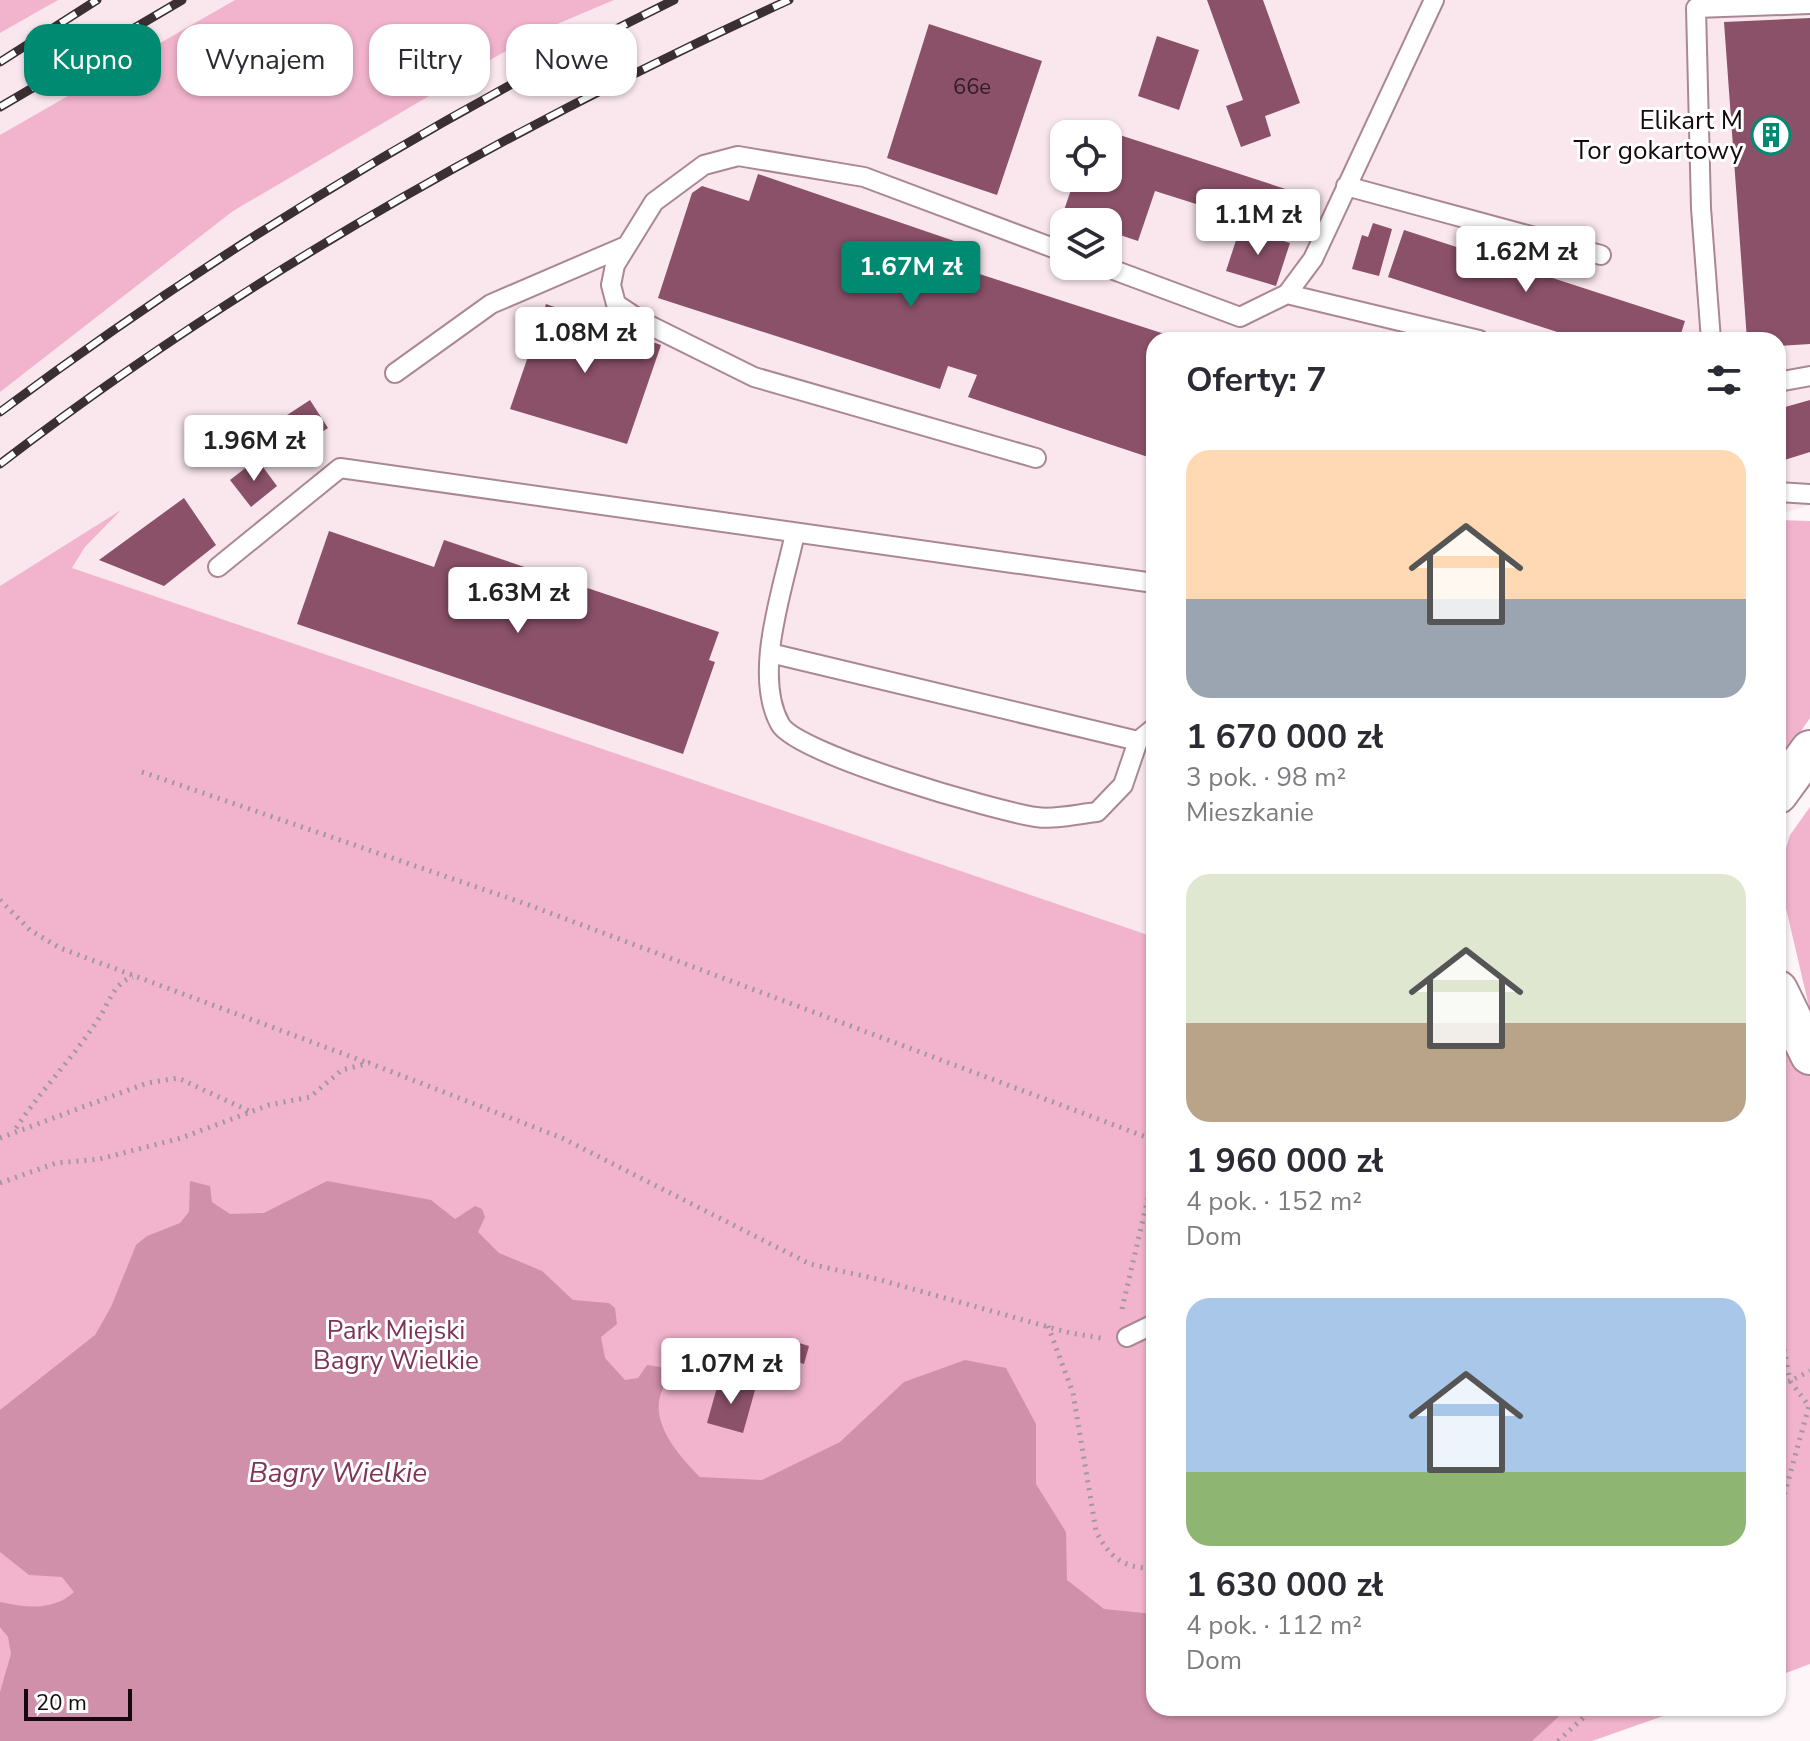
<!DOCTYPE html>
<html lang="pl">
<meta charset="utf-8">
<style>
body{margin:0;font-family:"Nunito Sans",sans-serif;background:#f7f7f7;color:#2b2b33;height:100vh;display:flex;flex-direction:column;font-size:30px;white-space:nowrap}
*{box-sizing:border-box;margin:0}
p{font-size:26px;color:#7c7c81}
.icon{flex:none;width:44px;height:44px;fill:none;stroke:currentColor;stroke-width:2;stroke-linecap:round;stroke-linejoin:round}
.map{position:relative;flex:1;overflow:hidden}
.side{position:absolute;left:1146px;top:332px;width:640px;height:1384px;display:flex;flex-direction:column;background:#fff;border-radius:24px;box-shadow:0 2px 6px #0004}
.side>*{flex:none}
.top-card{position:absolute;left:24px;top:24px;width:760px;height:72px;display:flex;gap:16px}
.controls{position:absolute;left:1050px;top:120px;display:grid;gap:16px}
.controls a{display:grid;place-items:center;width:72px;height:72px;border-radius:16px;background:#fff;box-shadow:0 2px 6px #0004;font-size:40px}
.scale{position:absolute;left:24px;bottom:20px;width:108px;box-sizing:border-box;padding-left:8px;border:4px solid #15090e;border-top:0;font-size:22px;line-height:28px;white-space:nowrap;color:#15090e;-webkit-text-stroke:6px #fff;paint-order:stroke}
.price{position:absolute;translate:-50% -68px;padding:0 18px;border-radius:8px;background:#fff;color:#222;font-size:26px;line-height:52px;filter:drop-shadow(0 2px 4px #0008)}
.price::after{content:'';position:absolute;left:50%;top:48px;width:24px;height:18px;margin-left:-12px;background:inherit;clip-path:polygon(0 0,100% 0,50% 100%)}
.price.active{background:#008a71;color:#fff}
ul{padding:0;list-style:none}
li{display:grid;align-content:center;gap:16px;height:424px;padding:0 40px}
li span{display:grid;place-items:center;height:248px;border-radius:24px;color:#555}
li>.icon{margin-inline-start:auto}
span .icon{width:144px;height:144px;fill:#fffc;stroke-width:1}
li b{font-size:34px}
h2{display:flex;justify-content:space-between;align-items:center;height:96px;padding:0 40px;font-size:34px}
.tag{padding:0 28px;border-radius:24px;background:#fff;box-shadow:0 2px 6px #0004;font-size:28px;line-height:72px}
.tag.active{background:#008a71;color:#fff}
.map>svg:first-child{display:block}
</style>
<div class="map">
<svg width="1810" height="1741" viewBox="0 0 1810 1741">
<rect width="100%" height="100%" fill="#fdf5f7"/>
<path fill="#f9e7ed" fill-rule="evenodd" d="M0,0h1810v505l-32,10v-175h-624v597l-1082,-369 13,-21 31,-34 -116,73zM1064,134h44v44h-44zM1064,222h44v44h-44z"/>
<path fill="#f1b4cc" d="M0,0h58l-58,33z
M235,0h379l-76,32 -305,179 -233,181v-257z
M121,510l-36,37 -13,21 1082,369v771l313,33h-1467v-1155z
M1778,520l32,1v197l-32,46z
M1810,807v204l-32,-137 12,-39z
M1810,1020v644l-32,12v-624z
M1514,1708h172l-94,33h-113z"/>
<path fill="#d090a9" d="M190,1181l20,5 2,16 18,12 34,-1 63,-32 104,19 24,19 20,-13 7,3 3,8 -7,15 21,21 43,18 31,29 36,3 6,5 2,16 -16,13 4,21 20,22 13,-2 9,-13 13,2 10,11c-29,34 4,73 30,99l62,3 78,-38 64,-60 61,-22 41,8 30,56v60l30,48 1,48 37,29 50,5v94h414l-36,33h-1532v-49l11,-38 -3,-17 -8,-10v-25c27,6 53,9 74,-10l-12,-15 -33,-2 -29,-23v-142l95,-75 16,-28 25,-62 11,-9 33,-13 9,-11z"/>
<path fill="#8b5169" d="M1207,0h56l37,103 -35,13 6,20 -30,11 -15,-41 17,-6z
M1810,18v326l-32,2v-6h-31l-23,-318z
M929,24l113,37 -45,134 -110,-37z
M1157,36l42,14 -20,60 -41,-14z
M1092,126l212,69 -13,39 -136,-43 -17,50 -30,-10v-9h-28l-18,-6 13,-38h33v-44h-19z
M758,174l208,71 -8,22 222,72 -26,1v119l-186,-62 9,-22 -29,-9 -8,23 -282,-91 34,-105 10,-7 47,15z
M1373,223l19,6 -13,47 -27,-7 10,-34 6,2z
M1240,228l50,15 -14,43 -50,-15z
M1404,230l281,91 -6,19h-97l-194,-63z
M546,304l115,41 -34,99 -117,-35z
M310,400l18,28 -58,38 -18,-28z
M1810,400v52l-32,10v-53z
M257,459l20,27 -26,21 -21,-27z
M184,498l32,47 -52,41 -65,-26z
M329,531l105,36 10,-27 275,92 -10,28 6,2 -32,92 -386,-130z
M789,1340l20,6 -5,18 -20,-6z
M719,1380l36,10 -12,43 -36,-10z"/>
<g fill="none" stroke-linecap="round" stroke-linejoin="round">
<defs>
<path id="service" d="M1346,186l255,69
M1103,266l137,51 47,-23 26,-35 121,-259
M1287,294l192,46
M1711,340l-10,-132 -5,-200 114,-4
M395,373l96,-69 135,-58
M1778,382l32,-6
M1036,458l-282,-81 -111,-55 -27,-18 -5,-19 4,-20 39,-63 50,-37 34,-9 126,21 200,75
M1778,492l32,2
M795,533c-11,54 -43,140 -15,191 16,30 216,87 256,93 19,3 42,-3 61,-5l26,-27 15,-44 16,-13
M218,567l122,-99 814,115
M770,653l368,88
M1127,1337l27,-13"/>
<path id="minor" d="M1778,794l32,-44
M1778,990l32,65"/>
</defs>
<use href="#service" stroke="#aa8794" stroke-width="22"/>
<use href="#minor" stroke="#aa8794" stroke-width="42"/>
<path stroke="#a1989b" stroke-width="5" stroke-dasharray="2 6" stroke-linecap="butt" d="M142,772l384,132 628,236
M0,900l30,30 30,18 308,115
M16,1128c25,-38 58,-71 83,-110 10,-15 15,-36 34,-41
M0,1138l147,-55 31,-5 71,33
M0,1183l56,-20 44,-4 81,-21 88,-33 41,-8 32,-27 27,-7 193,75 248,126 67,15 193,54 31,5
M1122,1309l32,-137
M1778,1318l12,63 -12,3
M1048,1326l25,67 23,138c13,26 28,38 58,37
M1778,1517l31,-111 -19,-25 20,-10
M1558,1741l36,-33"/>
<use href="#service" stroke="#fff" stroke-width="18"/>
<use href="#minor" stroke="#fff" stroke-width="38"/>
<defs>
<path id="rail" d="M0,62l97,-62
M0,107l182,-107
M0,412c212,-158 436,-295 674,-412
M0,464c243,-187 511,-337 789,-464"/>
</defs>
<use href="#rail" stroke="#3a2f33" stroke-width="9"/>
<use href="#rail" stroke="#fff" stroke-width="6" stroke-dasharray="18" stroke-linecap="butt"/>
</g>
<defs>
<symbol id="building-ring" viewBox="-11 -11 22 22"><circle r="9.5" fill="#fff" stroke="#008a71" stroke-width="1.5"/><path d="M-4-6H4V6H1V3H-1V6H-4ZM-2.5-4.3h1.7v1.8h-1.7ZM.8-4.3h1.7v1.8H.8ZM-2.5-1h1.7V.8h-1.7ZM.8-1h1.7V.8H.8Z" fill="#008a71"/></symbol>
</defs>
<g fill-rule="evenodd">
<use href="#building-ring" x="1749" y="113" width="44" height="44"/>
</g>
<g text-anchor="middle" stroke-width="6" stroke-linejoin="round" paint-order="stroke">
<g font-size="22" fill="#321b25">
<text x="972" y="94">66e</text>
</g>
<g font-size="26" fill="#15090e" stroke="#fff" text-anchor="end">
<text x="1743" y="129">Elikart M<tspan x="1743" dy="30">Tor gokartowy</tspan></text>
</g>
<g font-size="26" fill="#7e3255" stroke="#fff">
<text x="396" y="1339">Park Miejski<tspan x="396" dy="30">Bagry Wielkie</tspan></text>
</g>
<g font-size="28" font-style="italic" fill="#803457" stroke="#fff">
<text x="338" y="1482">Bagry Wielkie</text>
</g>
</g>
</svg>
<div class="controls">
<a><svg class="icon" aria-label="locate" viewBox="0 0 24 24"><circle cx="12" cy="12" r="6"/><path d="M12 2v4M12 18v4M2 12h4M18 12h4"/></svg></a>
<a><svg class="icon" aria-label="layers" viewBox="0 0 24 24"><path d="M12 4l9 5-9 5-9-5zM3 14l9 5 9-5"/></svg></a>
</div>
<div class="scale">20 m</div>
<b class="price" style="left:1258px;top:257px">1.1M zł</b>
<b class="price" style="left:1526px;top:294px">1.62M zł</b>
<b class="price active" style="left:911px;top:309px">1.67M zł</b>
<b class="price" style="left:585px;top:375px">1.08M zł</b>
<b class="price" style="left:254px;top:483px">1.96M zł</b>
<b class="price" style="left:518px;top:635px">1.63M zł</b>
<b class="price" style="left:731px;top:1406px">1.07M zł</b>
<div class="top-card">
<a class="tag active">Kupno</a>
<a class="tag">Wynajem</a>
<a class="tag">Filtry</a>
<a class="tag">Nowe</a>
</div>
<section class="side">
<h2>Oferty: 7<svg class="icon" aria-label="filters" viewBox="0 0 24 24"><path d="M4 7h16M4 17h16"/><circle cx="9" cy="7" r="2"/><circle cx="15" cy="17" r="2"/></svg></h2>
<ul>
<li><span style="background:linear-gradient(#ffd9b3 60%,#9aa5b1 0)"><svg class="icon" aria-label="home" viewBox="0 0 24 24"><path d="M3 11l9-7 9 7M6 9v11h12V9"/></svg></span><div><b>1 670 000 zł</b><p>3 pok. · 98 m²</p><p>Mieszkanie</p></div></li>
<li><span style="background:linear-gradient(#dfe7d0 60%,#b9a48a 0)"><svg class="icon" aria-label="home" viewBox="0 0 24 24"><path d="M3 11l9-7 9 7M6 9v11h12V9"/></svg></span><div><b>1 960 000 zł</b><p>4 pok. · 152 m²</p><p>Dom</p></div></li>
<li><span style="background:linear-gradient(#a9c7e8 70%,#8fb573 0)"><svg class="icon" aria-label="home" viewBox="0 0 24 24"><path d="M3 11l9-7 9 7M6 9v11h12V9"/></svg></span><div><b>1 630 000 zł</b><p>4 pok. · 112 m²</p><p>Dom</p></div></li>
</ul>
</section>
</div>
